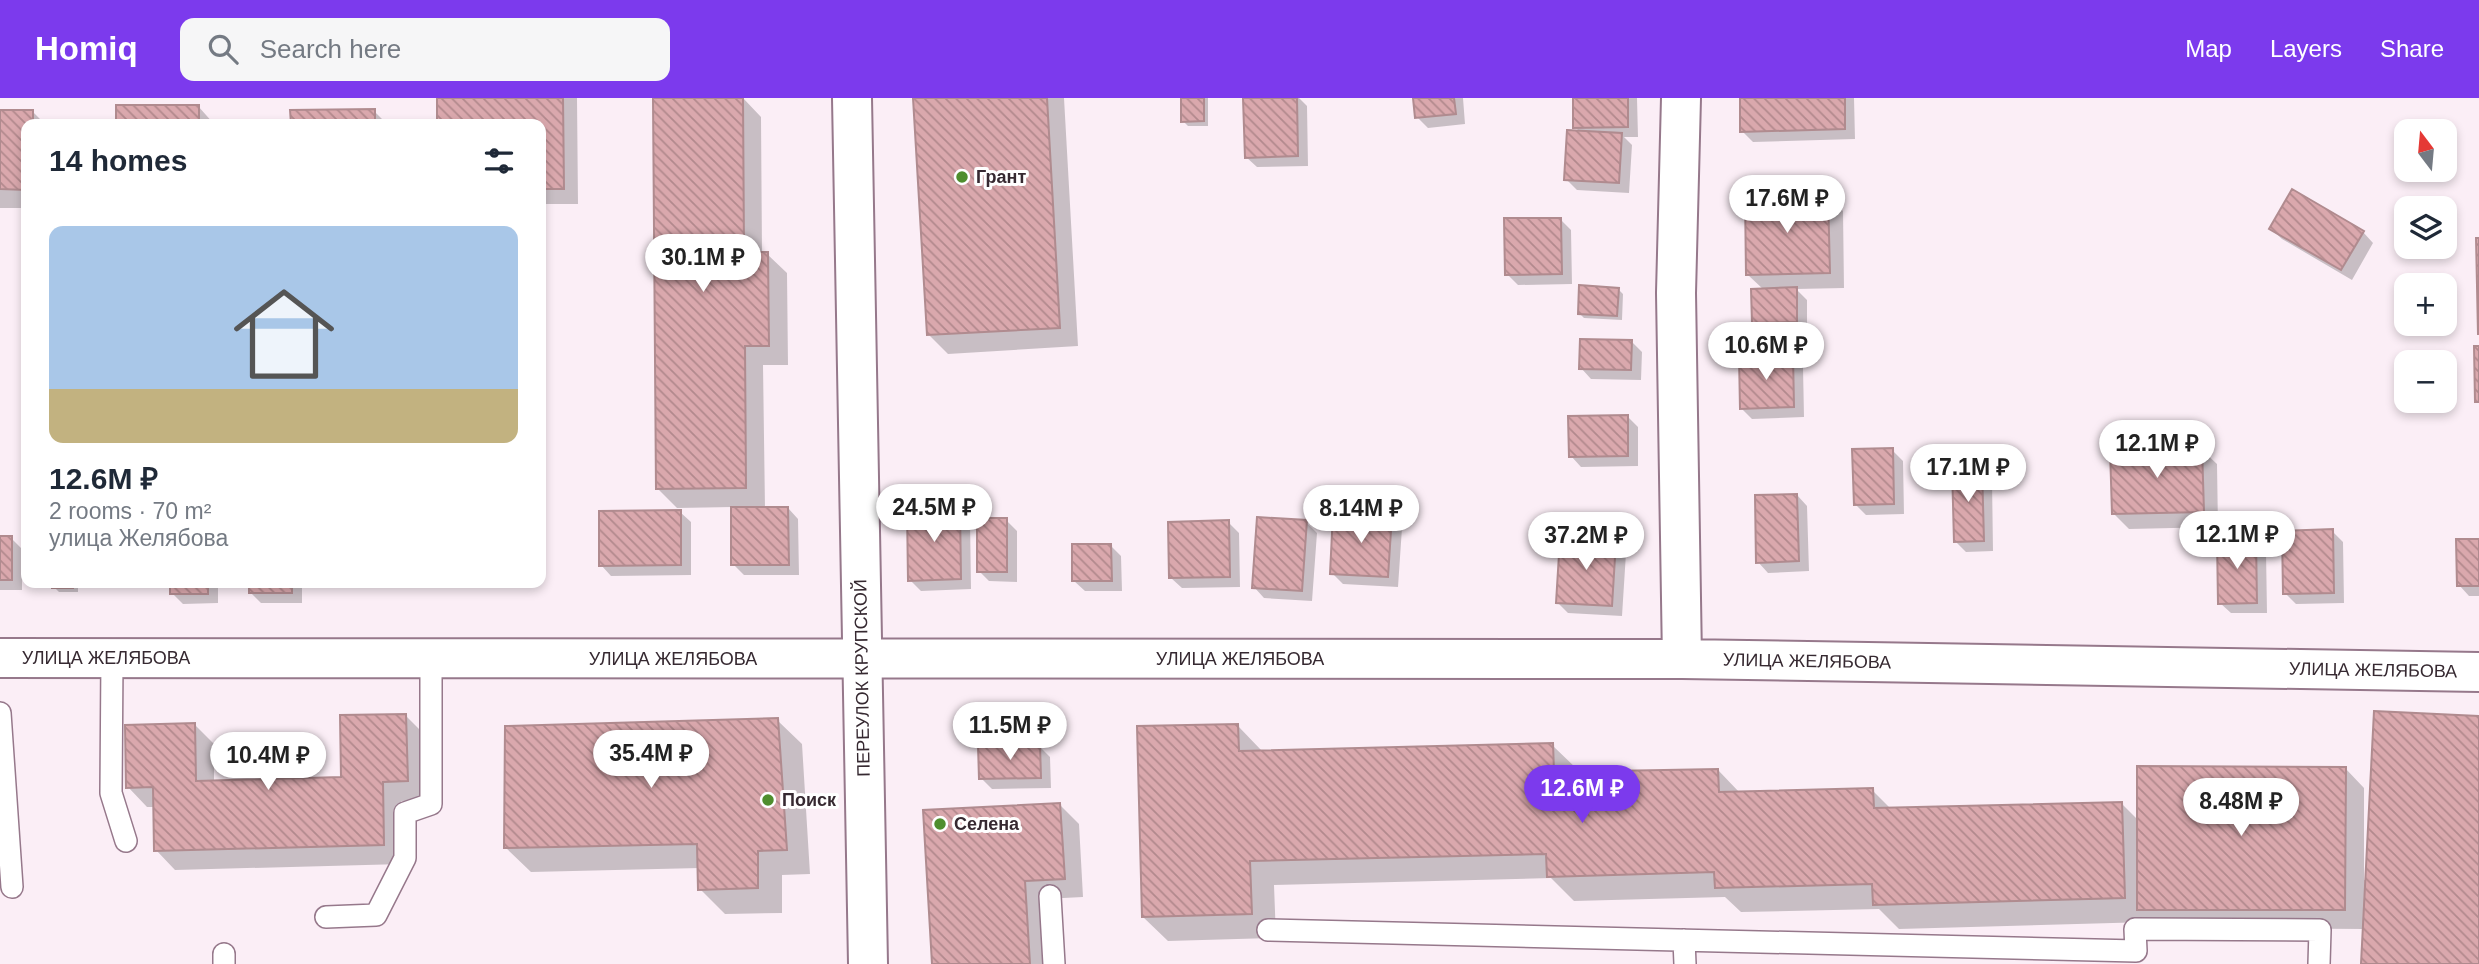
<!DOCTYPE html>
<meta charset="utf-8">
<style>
body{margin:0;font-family:Helvetica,sans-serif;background:#f6f6f7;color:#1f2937;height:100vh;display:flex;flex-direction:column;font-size:26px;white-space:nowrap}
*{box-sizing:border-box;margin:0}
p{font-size:23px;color:#747a83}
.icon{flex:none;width:38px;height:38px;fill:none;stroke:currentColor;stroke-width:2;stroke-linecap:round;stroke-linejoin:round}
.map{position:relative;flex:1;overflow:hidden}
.side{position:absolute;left:21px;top:21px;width:525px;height:469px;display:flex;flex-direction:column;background:#fff;border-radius:14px;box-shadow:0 4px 10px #0003}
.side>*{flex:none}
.needle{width:46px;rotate:344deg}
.tools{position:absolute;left:2394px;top:21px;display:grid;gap:14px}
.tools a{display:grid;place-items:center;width:63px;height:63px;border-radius:14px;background:#fff;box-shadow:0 4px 10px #0003;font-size:35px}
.price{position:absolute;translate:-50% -60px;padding:0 16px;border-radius:24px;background:#fff;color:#222;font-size:23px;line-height:46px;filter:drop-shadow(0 2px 4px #0008)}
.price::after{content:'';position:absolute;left:50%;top:42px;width:21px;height:16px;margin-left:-10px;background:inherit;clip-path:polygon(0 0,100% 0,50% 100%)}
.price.current{background:#7c3aed;color:#fff}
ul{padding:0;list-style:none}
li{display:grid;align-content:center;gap:14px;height:371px;padding:0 28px}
li span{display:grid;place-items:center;height:217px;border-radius:14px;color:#555}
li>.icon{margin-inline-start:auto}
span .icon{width:126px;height:126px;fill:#fffc;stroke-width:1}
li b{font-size:30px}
h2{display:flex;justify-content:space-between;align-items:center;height:84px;padding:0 28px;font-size:30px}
header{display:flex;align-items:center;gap:42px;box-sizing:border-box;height:98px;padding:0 35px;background:#7c3aed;color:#fff}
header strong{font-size:33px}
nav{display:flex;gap:38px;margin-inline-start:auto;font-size:24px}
.search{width:490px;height:63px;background:#f6f6f7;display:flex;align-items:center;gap:18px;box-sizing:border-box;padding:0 24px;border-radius:14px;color:#747a83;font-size:26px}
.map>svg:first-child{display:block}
</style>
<header>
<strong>Homiq</strong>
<div class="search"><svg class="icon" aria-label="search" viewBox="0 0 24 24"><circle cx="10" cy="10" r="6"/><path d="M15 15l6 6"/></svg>Search here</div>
<nav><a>Map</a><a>Layers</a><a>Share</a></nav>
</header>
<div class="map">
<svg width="2479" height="866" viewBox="0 0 2479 866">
<defs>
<pattern id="building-back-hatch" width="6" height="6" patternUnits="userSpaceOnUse" patternTransform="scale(1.75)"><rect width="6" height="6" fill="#daa8ad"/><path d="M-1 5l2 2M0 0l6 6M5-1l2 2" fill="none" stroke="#b2898d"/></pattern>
</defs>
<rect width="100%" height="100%" fill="#fbeef6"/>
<path fill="#0003" d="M439,0h138l1,106h-37v-80h-102z
M655,0h88l18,19 1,137h5l20,19 1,92h-25l2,144 23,-1 10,11 1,56h-55l-11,-11v-57l-56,1 -19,-19z
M915,0h149l14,248 -130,8 -19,-19z
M1182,0h26v28h-20l-5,-5z
M1245,0h54l8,8 1,60 -51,1 -11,-10z
M1415,0h48l2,26 -37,4 -11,-11z
M1575,0h62l1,39h-14l8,8 -3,48 -52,-3 -11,-11 15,-46 -6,-6z
M1742,0h112l1,41 -102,3 -11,-11z
M198,8l16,18h-96v-17z
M374,13l13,13h-95v-12z
M0,14h33l12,12h-19v84h-26z
M1827,98l16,15 1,77 -48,1 11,11v32l-43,1 -10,-10 10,-33 -16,-15z
M1560,121l11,11 1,54 -54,1 -11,-11z
M2271,131l92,3 10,11 -21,37 -70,-41z
M1618,191l5,5 -1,26 -38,-2 -5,-5z
M1631,243l11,11 -1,28 -50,-1 -10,-11z
M1792,259l11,10 1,50 -52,2 -11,-11z
M1627,318l11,11v39l-57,1 -10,-11z
M2201,351l16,15 1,63 -89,2 -16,-16z
M1892,352l11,11 1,53 -38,1 -11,-11z
M1981,371l11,10 1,72 -27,1 -10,-10z
M1797,397l10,11 2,65 -41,2 -10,-11z
M959,411l11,10 1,70 -50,2 -11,-11z
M680,414l11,10v53l-80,1 -10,-11z
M1391,419l11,11 -4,59 -55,-3 -11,-11z
M1006,422l11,11v51l-28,-1 -10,-10z
M1228,424l11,11 1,54 -58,1 -11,-10z
M1306,424l11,11 -5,68 -48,-3 -10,-11z
M2332,433l11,11 1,61 -48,1 -11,-11z
M0,440h11l11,11v41h-22z
M2256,442l10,11 1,62h-36l-11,-10z
M2479,442v56h-10l-10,-11z
M1615,445l11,10 -4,63 -54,-3 -10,-10z
M1110,447l11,11 1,35h-37l-11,-10z
M54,485h24v9h-19l-5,-5z
M120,485h25v1h-23z
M172,485h46v20l-35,1 -11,-11z
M250,485h52v20h-41l-11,-11z
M382,485h126v4l-120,1z
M405,617l20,20 1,65 -25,1 2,63 -228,6 -19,-20 -1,-43h-8l-19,-20 66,-63 20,20v38l129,-4z
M2479,620v246h-116l2,-35 -207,-1 -9,-6 -250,7 -20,-20 -138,3 -16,-15 -151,4 -23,-23 -277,7 2,53 -108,3 -25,-24 95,-191 24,25 290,-6 25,24v5l141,-4 22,23 132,-3 20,20 230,-6 17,17 206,-53 19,20v92h3z
M777,622l25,24 8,130 -28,1v38l-57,1 -25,-25v-21l-169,4 -25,-24z
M1039,648l11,11 1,31 -59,1 -11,-11z
M1060,707l19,19 4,73 -39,2 3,65h-114l-8,-152z"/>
<path fill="url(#building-back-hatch)" stroke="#b08b8f" stroke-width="2" d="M437,0h126l1,91h-23v-65h-104z
M653,0h90l1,154h24l1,94h-24l1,142 -90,1z
M913,0h134l13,230 -133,7z
M1181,0h23v23l-23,1z
M1243,0h54l1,58 -53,2z
M1413,0h41l2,16 -41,4z
M1573,0h55v29l-55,1z
M1740,0h105v31l-105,3z
M116,7h83v19h-83z
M375,11v15h-84l-1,-14z
M0,12h33v14h-7v66l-26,-1z
M1567,32l55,3 -3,50 -55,-3z
M2292,91l72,42 -23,39 -72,-41z
M1828,96l2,79 -84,2 -1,-79z
M1504,120h57l1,56 -57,1z
M2476,140h3v96h-1z
M1579,187l40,3 -2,28 -39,-2z
M1797,189v35l-45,1 -1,-34z
M1580,241l52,1 -1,30 -52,-1z
M2474,248h5v56h-4z
M1793,257l1,52 -54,2 -1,-53z
M1628,317v41l-59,1 -1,-41z
M2202,349l2,65 -92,2 -2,-65z
M1893,350l1,56 -40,1 -2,-56z
M1952,369h30l2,74 -30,1z
M1797,396l2,67 -43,2 -1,-68z
M731,409h57l1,58h-58z
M960,409l1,72 -53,2 -1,-73z
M681,412v55l-82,1v-55z
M1333,415l59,2 -4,62 -58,-3z
M1257,419l50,3 -5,71 -50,-3z
M977,420h30v54h-30z
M1229,422l1,57 -61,1 -1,-56z
M2333,431l1,64 -51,1 -1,-63z
M0,438h12v44h-12z
M1560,440l56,3 -4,65 -56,-3z
M2256,440l1,65 -39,1 -1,-65z
M2456,441h23v47h-22z
M1072,446h39l1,37h-40z
M52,485h21v5h-21z
M170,485h38v11h-38z
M249,485h43v10h-43z
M2374,613l105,5v248h-118z
M406,616l2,67 -25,1 1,63 -230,6 -1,-64 -27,1 -1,-63 70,-2 1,58 145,-4 -1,-62z
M778,620l9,132 -29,1v37l-60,2 -1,-46 -193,4 1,-122z
M1238,626l1,27 314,-8 1,29 164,-3 1,23 154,-4 1,20 248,-6 3,96 -252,7 -1,-21 -157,4 -1,-16 -167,5 -1,-23 -296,7 2,53 -110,3 -5,-191z
M1040,646l1,34 -62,1 -1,-34z
M2137,668l209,1 -1,143h-208z
M1060,705l5,76 -40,2 5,83h-98l-9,-154z"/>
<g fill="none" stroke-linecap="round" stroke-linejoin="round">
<defs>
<path id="lane" d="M112,560l-1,135 15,48
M0,615l12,174
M1050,798l4,68
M326,819l50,-2 29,-57v-45l26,-9v-145
M1268,832l868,21 -1,-22 185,1 -1,34
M1684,842l1,24
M224,856v10"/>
<path id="street" d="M1681,0l-5,195 6,366
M0,560l1682,1 797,13"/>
<path id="secondary" d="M852,0l16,866"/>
</defs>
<use href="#lane" stroke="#96788b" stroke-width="24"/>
<use href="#street" stroke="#96788b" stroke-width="42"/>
<use href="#secondary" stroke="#96788b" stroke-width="42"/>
<use href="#lane" stroke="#fff" stroke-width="21"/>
<use href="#street" stroke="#fff" stroke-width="38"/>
<use href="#secondary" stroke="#fff" stroke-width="38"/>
</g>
<g fill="#4f8e2e" stroke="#fff" stroke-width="2.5">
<circle cx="962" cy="79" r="7"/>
<circle cx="768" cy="702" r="7"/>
<circle cx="940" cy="726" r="7"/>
</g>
<g text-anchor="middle" stroke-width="6" stroke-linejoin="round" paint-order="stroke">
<g font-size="18" font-weight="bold" fill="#362931" stroke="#fff" text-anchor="start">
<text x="976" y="85">Грант</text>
<text x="782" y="708">Поиск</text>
<text x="954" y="732">Селена</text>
</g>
<g font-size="18" fill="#362931" stroke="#fff">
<text x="106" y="566">УЛИЦА ЖЕЛЯБОВА</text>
<text x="673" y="567">УЛИЦА ЖЕЛЯБОВА</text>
<text x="1240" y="567">УЛИЦА ЖЕЛЯБОВА</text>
<text transform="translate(1807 563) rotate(1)" y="6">УЛИЦА ЖЕЛЯБОВА</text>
<text transform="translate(2373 572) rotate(1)" y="6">УЛИЦА ЖЕЛЯБОВА</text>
<text transform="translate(862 580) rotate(-91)" y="6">ПЕРЕУЛОК КРУПСКОЙ</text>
</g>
</g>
</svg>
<div class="tools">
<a><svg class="needle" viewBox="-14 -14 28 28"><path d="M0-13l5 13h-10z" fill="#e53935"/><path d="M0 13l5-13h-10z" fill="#747a83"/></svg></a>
<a><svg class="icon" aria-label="layers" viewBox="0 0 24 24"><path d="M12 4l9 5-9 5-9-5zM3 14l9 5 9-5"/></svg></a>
<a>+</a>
<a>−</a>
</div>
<b class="price" style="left:1787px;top:137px">17.6M ₽</b>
<b class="price" style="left:703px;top:196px">30.1M ₽</b>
<b class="price" style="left:1766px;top:284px">10.6M ₽</b>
<b class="price" style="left:2157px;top:382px">12.1M ₽</b>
<b class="price" style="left:1968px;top:406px">17.1M ₽</b>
<b class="price" style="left:934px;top:446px">24.5M ₽</b>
<b class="price" style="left:1361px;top:447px">8.14M ₽</b>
<b class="price" style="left:2237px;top:473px">12.1M ₽</b>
<b class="price" style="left:1586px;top:474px">37.2M ₽</b>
<b class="price" style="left:1010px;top:664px">11.5M ₽</b>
<b class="price" style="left:651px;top:692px">35.4M ₽</b>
<b class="price" style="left:268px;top:694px">10.4M ₽</b>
<b class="price current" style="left:1582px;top:727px">12.6M ₽</b>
<b class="price" style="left:2241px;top:740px">8.48M ₽</b>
<section class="side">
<h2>14 homes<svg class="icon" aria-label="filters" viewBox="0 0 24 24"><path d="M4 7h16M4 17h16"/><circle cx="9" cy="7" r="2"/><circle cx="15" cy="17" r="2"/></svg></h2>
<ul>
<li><span style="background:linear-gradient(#a9c7e8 75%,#c2b280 0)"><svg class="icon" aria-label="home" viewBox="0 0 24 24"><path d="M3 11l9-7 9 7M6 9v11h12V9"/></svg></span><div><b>12.6M ₽</b><p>2 rooms · 70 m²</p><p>улица Желябова</p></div></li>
</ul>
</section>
</div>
